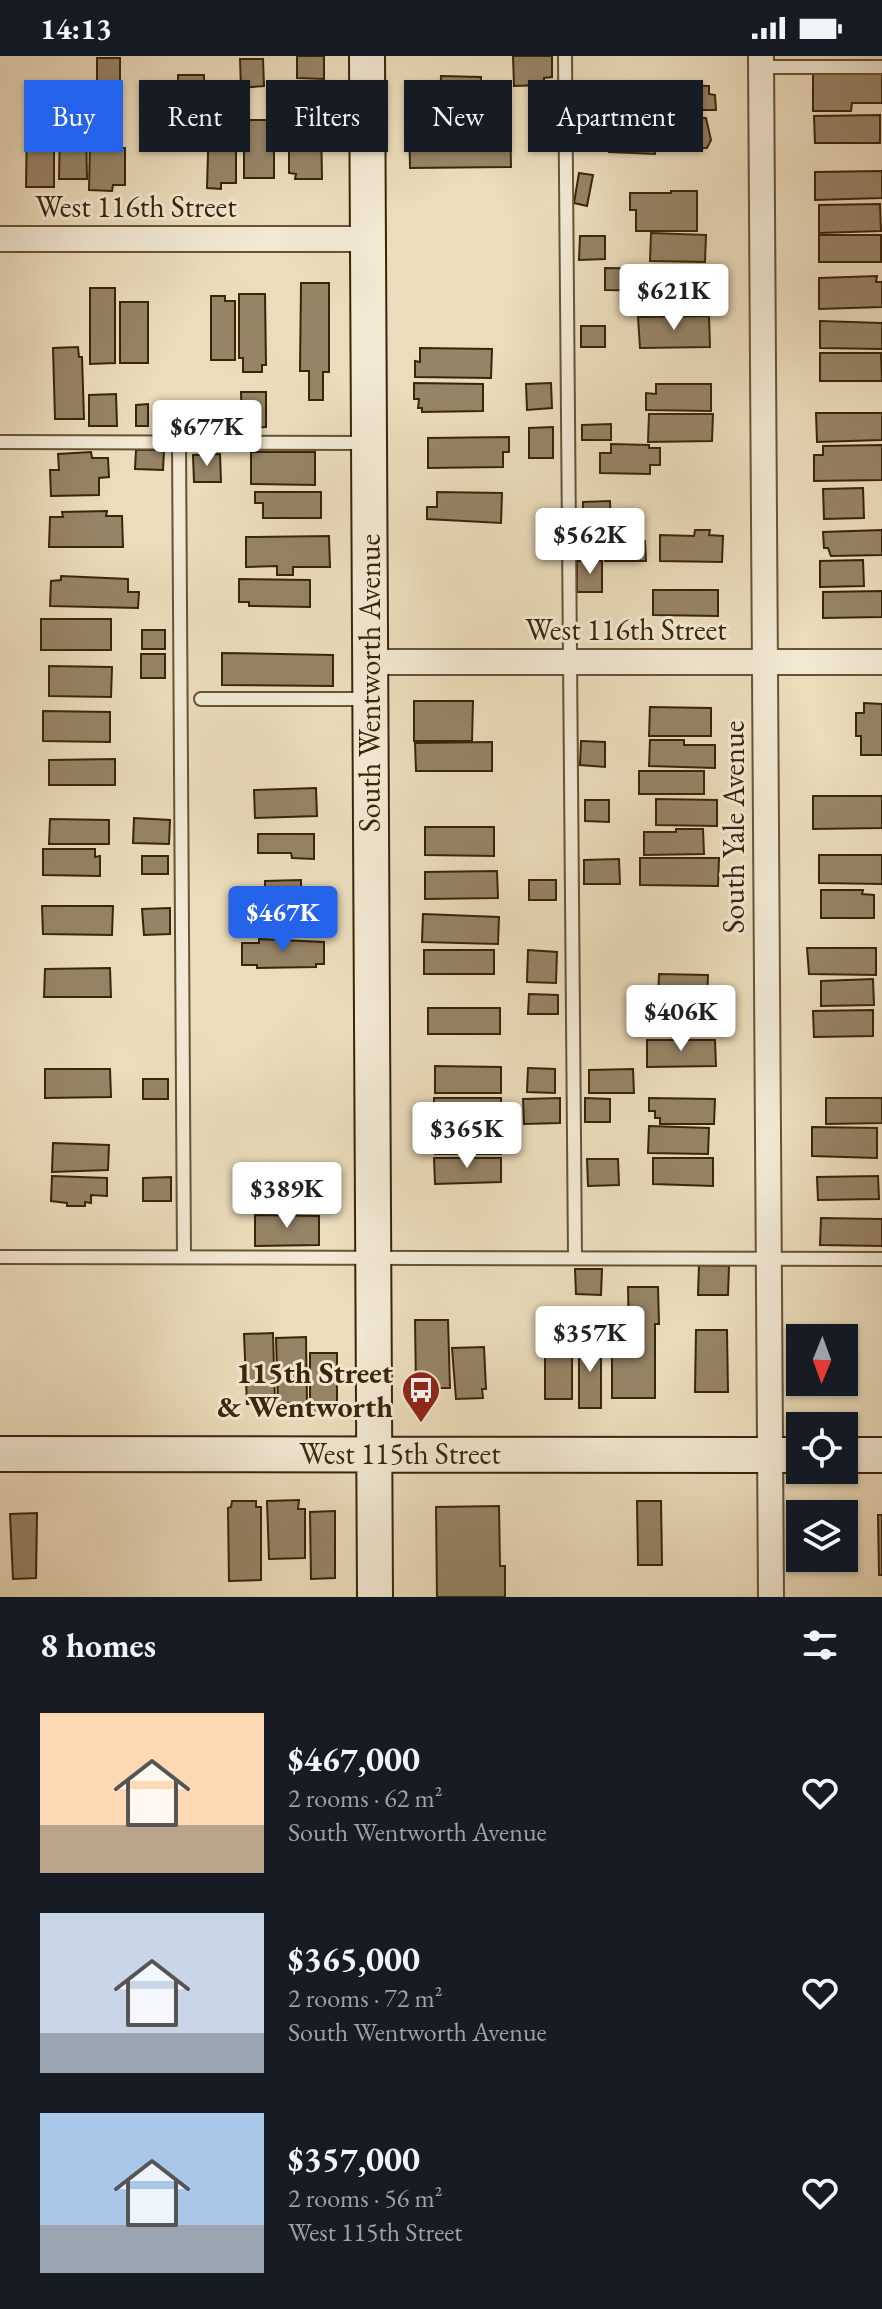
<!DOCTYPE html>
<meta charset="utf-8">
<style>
body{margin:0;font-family:"EB Garamond",serif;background:#20242c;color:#f1f3f6;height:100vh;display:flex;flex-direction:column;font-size:30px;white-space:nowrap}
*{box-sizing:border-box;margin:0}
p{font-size:26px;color:#9ea1a6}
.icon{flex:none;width:44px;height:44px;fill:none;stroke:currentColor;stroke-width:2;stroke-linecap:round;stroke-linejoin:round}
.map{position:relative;height:1541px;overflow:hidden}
.side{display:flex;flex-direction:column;background:#171b24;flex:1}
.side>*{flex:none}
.top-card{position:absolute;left:24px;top:24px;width:834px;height:72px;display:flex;gap:16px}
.needle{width:52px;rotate:181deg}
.controls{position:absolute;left:786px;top:1268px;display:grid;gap:16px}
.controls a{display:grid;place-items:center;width:72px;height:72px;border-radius:0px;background:#171b24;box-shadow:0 2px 6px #0004;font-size:40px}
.price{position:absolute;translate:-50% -68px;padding:0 18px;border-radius:8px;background:#fff;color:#222;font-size:26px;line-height:52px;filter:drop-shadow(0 2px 4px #0008)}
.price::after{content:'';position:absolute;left:50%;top:48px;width:24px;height:18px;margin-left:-12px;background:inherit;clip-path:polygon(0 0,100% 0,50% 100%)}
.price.current{background:#2563eb;color:#fff}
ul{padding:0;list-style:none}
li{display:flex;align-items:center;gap:24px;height:200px;padding:0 40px}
li span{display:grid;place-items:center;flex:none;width:224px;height:160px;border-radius:0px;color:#555}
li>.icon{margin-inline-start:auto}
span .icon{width:96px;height:96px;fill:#fffc;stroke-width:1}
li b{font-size:34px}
h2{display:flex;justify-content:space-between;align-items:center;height:96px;padding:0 40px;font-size:34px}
.pill{padding:0 28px;border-radius:0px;background:#171b24;box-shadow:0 2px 6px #0004;font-size:28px;line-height:72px}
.pill.current{background:#2563eb;color:#fff}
.status{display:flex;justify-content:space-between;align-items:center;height:56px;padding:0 40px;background:#171b24;direction:ltr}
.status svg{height:22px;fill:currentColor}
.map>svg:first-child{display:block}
</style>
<div class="status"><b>14:13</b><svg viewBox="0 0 49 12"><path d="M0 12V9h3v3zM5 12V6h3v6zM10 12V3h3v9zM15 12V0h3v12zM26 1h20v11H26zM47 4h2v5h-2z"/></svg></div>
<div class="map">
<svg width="882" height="1541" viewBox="0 0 882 1541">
<rect width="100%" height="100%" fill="#ebdcbb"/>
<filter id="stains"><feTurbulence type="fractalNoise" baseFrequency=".0025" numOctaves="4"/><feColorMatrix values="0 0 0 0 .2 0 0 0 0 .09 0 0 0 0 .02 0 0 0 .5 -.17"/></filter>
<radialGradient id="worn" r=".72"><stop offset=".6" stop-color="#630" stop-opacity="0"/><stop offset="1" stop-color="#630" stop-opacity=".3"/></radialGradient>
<path fill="#968466" stroke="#392509" stroke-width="2" d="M297,0h27v23l-27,-1z
M513,0h39v21l-8,1v7l-30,1z
M97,2h23v27h-23z
M240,3h23l1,27 -23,2z
M813,16h69v31h-30l-1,8h-38z
M178,19h26v51h-4l1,9 -20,1 1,-12h-4z
M441,20l40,1 -1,30h-40z
M578,27h25v26l-26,1z
M647,29l62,1v8l6,1 1,15h-61l-8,-3 1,-5 -16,-1 1,-7 -11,-1v-4l25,-1z
M34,58h13v9l7,-1v65h-28l1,-64 7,1z
M409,59h101l1,52 -101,1z
M880,59v28h-65l-1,-27z
M645,60l61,2 5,22 -4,8 -52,-1v7l-46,-2 1,-30 35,1z
M236,62v65h-15v6l-14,-1 2,-69z
M244,64h30v58h-30z
M604,64v28l-26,1 -2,-28z
M289,65h32l1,58h-27l1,-5 -7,-1z
M60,69h26l1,54h-28z
M90,84h21v8h14v37h-12l-1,6 -23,-1z
M882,115v27l-67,2v-28z
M579,117l14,2 -6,31 -13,-3z
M671,135h26v40h-61v-21h-6v-17h41z
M880,148l1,27 -62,2v-28z
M651,177l55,2 -1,27 -55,-1z
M819,179h62v27h-62z
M580,180h25v23l-26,1z
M605,212l71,1 -1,22 -70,-1z
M877,220l-1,6h6v25l-63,2v-31z
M301,227h28v89h-6v28h-14v-29h-9z
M90,232h25v75l-25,1z
M239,238h26l1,71h-4v7h-19v-14h-4z
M211,240h14v5h10v59h-24z
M120,246h28v61h-28z
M709,260l1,31 -70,1 -2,-31z
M820,265l62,2v26l-62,-1z
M581,270h24v21h-24z
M78,291l1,10h3l2,62h-29l-2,-71z
M420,292l72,1 -1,29 -76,-1v-16l5,1z
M820,297h61l1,28h-62z
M414,327l69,1v27l-61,1v-4h-4l1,-9h-5z
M551,327l1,25 -25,2 -1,-26z
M656,328h55v27l-65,-1v-17l10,1z
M241,336h25v35l-24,1z
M116,338l1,32h-28v-31z
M148,348v22h-12v-21z
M211,350h19v15h-18z
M816,357h66v27l-65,2z
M649,358h64l-1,27 -64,1z
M611,368v16h-29v-15z
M553,371v31h-24v-30z
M509,381v15h-6v15l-75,1v-30z
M611,388l38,1v3h11v17h-10v9l-50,-1v-20h11z
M882,389v35l-68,1v-26h9v-9z
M136,394h28l-1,20 -28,-1z
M91,396l1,6h16l1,19 -10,1v17l-48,1 -1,-26h9l-1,-16z
M251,396h64v33l-64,-1z
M220,398l1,28h-27l-1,-27z
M863,432l1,30 -40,1 -1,-30z
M255,436h66v26h-58v-15h-8z
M437,436l65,1 -1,30 -74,-4v-12h10z
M610,445l1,28 -28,1v-28z
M107,455l-1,5h16l1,31h-74l1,-30h13l-1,-5z
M695,474h15l-1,5 14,1 -1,26 -62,-1v-26l34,1z
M882,474v25l-51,1 -3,-8h-4l-1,-16z
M329,480l1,31h-37v8h-16v-9l-31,1v-30z
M617,481h16l1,5 11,-1 1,20h-41l-1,-19h13z
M863,504l1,26 -44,1v-26z
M577,505h25v31h-25z
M61,520l67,3v13h11l-1,16 -88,-2 1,-25 10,-1z
M239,523l71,1v27l-61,-1v-4h-10z
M653,534h65v26l-65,-1z
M882,535v26l-59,1v-26z
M41,563h70v31h-70z
M142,574h23v19h-23z
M222,597l111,2v31l-111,-1z
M141,598h24v24h-24z
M49,610l63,1 -1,30 -62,-1z
M414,645h59l-1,40h-58z
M864,647l18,1v51h-21v-19h-5v-23h8z
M650,651l61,1v28h-62z
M43,655l67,1v30l-67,-1z
M650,684h34v5h31v23l-66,-2z
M581,685l24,1v25l-25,-2z
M492,686v29h-76l-1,-28z
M115,703v26h-66v-25z
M639,715h65v23h-65z
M316,732l1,28 -62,2 -1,-28z
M813,740h69v32l-69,1z
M656,743l61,1v26l-61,-1z
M585,744h24v22l-24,-1z
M134,762l36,2 -1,24 -36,-1z
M50,763l59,1v24h-60z
M425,771h69v29l-69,-1z
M676,773h27l1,25 -60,1v-23h32z
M258,778h56v25l-22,-1 -1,-5h-33z
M43,793h52v8l5,-1v20l-57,-1z
M819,799h63v29l-63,-1z
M142,800h26v18h-26z
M640,802h79l-1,28 -78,-1z
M619,803l1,25h-36v-24z
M497,815l1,27 -73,1v-27z
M301,824v27l-36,1v-27z
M529,824h27v20h-27z
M821,834h42l-1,4 12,1v23h-53z
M42,850h71l-1,29 -69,-1z
M170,852v26l-26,1 -2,-26z
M423,858l76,3 -1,27 -76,-2z
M259,883l65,3v22h-8v3l-59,1v-3h-15v-22h17z
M807,892h69v27l-67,-1z
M424,894h70v24h-70z
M528,894l29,2 -1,31 -29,-1z
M110,912l1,29h-67l1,-28z
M659,918l49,1 -1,27 -49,-1z
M873,923l1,26 -53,1v-25z
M529,938l29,1v19h-30z
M710,951l1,26 -65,2 -1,-26z
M428,952h72v26h-72z
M873,954v26l-59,1 -1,-26z
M647,984h68l1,26 -69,1z
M435,1010l66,1v26h-66z
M528,1012l27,1v24l-28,-1z
M45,1013h65l1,28 -66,1z
M633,1013l1,24h-45v-23z
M143,1023h25v20h-25z
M434,1042h67v24l-67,1z
M560,1042v25l-36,1 -1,-25z
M585,1042l25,1v23h-25z
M649,1042l66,1 -1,25h-54v-6h-5v-7h-6z
M826,1042h56v25l-56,1z
M649,1070l60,2 -1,26 -60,-1z
M812,1071l65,1v30l-65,-2z
M436,1072h65v26h-66z
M53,1087l56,2 -1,25 -56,2z
M434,1102h67v24l-66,2z
M653,1102h60v28l-60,-2z
M587,1103h31l1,26 -31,1z
M52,1120l55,2v18l-16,-1v8l-6,-1v4h-18v-3l-16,-2z
M878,1120l1,23 -61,1 -1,-23z
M171,1121v24h-28v-23z
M318,1122l1,30 -36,1v-4h-17v-6h-9v-14l9,-1v-5z
M255,1159l64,1v29l-64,1z
M821,1162l61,1v27l-62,-1z
M699,1209l30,1 -1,29h-30z
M575,1213h27l-1,26 -25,-1z
M628,1231h30l1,37h-4v74h-43v-61l17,1z
M415,1264h33l2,68h-34z
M554,1270h14v11h4v62h-27v-62l9,1z
M696,1274h31l1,62h-33z
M273,1277l2,70 -28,1 -3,-70z
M306,1281l1,66h-29l-2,-65z
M579,1285h22v67h-22z
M484,1291l2,42h-4l1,9 -27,1 -4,-51z
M310,1297h27v55l-4,6h-23z
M299,1444l-1,9h7v49l-36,1 -2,-58z
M232,1445h24v6h5v73l-32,1 -1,-73 3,-1z
M637,1445h24l1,64h-24z
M499,1450l1,60h5v31h-68l-1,-90z
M335,1455v67l-24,1 -1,-67z
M37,1457l-1,65 -23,1 -3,-65z
M878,1459h4v60h-3z"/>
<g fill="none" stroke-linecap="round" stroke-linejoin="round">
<defs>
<path id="lane" d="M565,0l10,1202
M761,11h121
M0,386l369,1
M179,386l5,815
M201,643h166
M0,1201l882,2"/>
<path id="street" d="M761,0l10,1541
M0,183h368
M370,606h512"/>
<path id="secondary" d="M367,0l8,1541
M0,1398l800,1
M844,1399h38"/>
</defs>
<use href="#lane" stroke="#665336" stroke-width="16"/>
<use href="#street" stroke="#665336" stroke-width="28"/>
<use href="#secondary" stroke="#392509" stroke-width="38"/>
<use href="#lane" stroke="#f2e8d3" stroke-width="12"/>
<use href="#street" stroke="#f2e8d3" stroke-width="24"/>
<use href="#secondary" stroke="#f2e8d3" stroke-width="34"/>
</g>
<defs>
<symbol id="bus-pin" viewBox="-11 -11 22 30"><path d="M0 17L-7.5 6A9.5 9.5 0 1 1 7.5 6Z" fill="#8f2418" stroke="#f2e8d3"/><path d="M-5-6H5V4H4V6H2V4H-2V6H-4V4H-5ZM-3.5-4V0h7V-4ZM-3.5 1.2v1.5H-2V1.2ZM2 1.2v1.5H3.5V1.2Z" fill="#fff"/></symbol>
</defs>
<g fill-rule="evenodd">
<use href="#bus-pin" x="399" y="1312" width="44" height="60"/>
</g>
<g text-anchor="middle" stroke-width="6" stroke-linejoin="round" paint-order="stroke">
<g font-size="30" fill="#392509" stroke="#f2e8d3">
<text x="136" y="161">West 116th Street</text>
<text x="626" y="584">West 116th Street</text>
<text transform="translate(370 627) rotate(-90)" y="10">South Wentworth Avenue</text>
<text transform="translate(734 771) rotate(-90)" y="10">South Yale Avenue</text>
<text x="400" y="1408">West 115th Street</text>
</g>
<g font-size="30" font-weight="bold" fill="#392509" stroke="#f2e8d3" text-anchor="end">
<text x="393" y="1327">115th Street<tspan x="393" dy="34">&amp; Wentworth</tspan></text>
</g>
</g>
<rect width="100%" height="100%" filter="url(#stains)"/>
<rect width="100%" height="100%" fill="url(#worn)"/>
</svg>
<div class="controls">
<a><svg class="needle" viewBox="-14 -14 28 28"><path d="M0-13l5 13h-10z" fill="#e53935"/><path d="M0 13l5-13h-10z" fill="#9ea1a6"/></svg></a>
<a><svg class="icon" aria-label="locate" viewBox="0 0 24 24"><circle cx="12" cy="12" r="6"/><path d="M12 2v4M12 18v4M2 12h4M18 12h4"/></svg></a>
<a><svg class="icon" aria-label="layers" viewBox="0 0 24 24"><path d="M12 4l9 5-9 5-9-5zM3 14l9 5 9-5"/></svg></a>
</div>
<b class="price" style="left:674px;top:276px">$621K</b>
<b class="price" style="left:207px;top:412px">$677K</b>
<b class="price" style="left:590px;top:520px">$562K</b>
<b class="price current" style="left:283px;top:898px">$467K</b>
<b class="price" style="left:681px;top:997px">$406K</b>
<b class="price" style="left:467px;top:1114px">$365K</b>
<b class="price" style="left:287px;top:1174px">$389K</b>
<b class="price" style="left:590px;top:1318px">$357K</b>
<div class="top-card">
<a class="pill current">Buy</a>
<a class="pill">Rent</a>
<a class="pill">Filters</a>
<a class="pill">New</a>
<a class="pill">Apartment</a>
</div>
</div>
<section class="side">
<h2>8 homes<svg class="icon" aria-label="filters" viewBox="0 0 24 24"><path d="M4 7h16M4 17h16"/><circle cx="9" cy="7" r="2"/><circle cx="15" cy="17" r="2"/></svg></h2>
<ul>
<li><span style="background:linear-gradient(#ffd9b3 70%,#b9a48a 0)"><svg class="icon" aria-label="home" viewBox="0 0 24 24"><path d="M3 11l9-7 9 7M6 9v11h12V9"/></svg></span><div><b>$467,000</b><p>2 rooms · 62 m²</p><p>South Wentworth Avenue</p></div><svg class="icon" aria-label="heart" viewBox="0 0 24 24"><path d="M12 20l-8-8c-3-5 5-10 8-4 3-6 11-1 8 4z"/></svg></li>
<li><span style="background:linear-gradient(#c9d6e8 75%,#9aa5b1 0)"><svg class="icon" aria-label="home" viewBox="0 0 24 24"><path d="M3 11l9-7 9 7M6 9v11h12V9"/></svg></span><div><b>$365,000</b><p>2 rooms · 72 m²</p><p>South Wentworth Avenue</p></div><svg class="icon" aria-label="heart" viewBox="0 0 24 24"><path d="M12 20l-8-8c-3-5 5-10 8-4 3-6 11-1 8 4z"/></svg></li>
<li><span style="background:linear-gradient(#a9c7e8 70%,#9aa5b1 0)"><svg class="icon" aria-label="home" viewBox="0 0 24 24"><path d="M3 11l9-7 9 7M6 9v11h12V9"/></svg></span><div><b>$357,000</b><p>2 rooms · 56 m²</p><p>West 115th Street</p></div><svg class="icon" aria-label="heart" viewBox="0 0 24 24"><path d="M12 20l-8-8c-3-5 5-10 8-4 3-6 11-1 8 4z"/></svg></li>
</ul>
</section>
